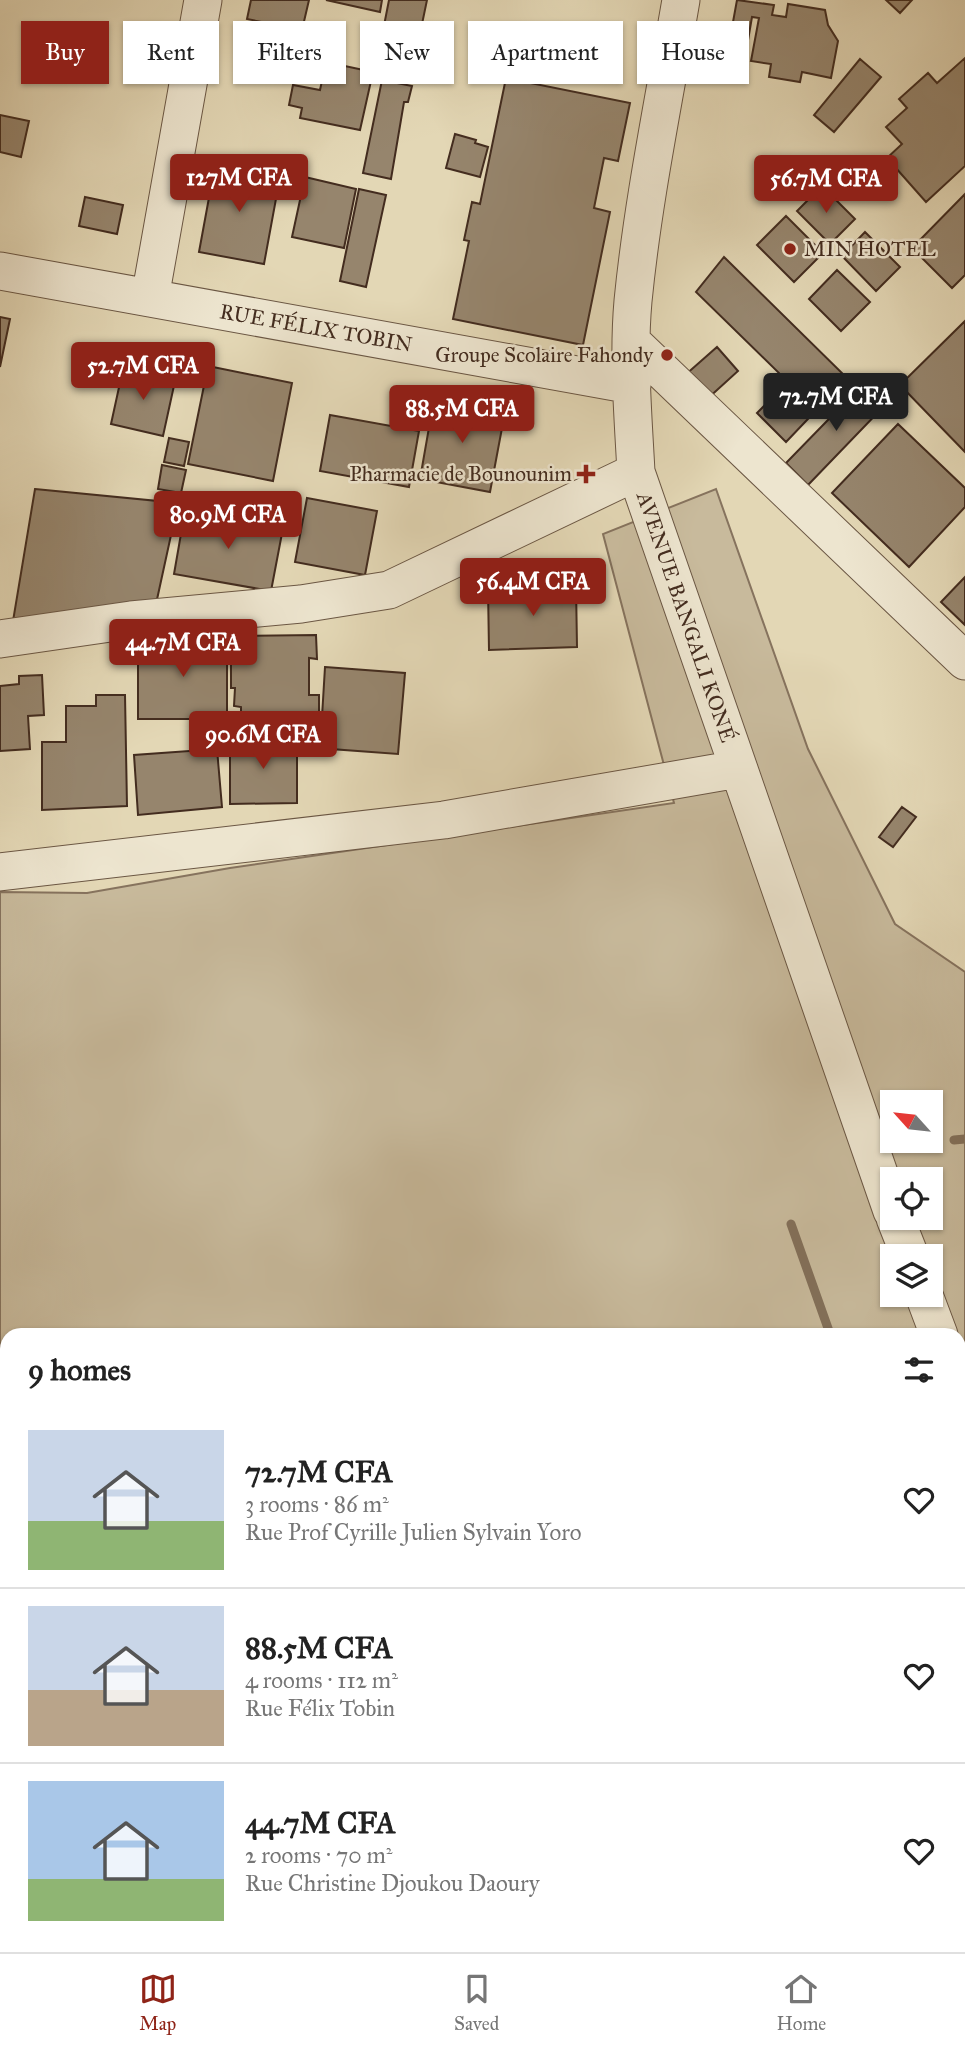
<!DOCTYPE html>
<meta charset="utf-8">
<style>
body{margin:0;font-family:"IM FELL Great Primer",serif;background:#f2f2f2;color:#222;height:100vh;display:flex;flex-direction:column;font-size:26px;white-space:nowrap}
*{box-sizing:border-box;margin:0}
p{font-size:23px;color:#767676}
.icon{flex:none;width:38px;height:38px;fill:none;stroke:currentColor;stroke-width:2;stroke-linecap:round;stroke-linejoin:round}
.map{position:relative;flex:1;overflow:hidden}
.panel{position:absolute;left:0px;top:1328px;width:966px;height:625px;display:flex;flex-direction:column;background:#fff;border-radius:21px 21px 0 0;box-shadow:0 2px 5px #0004}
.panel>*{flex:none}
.top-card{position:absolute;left:21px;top:21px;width:924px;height:63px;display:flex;gap:14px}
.needle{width:46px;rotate:297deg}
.fabs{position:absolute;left:880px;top:1090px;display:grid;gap:14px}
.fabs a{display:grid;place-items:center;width:63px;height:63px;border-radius:0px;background:#fff;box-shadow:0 2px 5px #0004;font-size:35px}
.price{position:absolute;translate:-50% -60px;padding:0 16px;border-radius:7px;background:#8f2418;color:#fff;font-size:23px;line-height:46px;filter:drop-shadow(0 2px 4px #0008)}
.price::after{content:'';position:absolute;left:50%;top:42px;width:21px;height:16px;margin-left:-10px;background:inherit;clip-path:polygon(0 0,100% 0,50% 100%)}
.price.active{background:#222;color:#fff}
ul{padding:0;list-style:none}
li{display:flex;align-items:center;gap:21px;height:175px;padding:0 28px}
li+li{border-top:2px solid #e0e0e0}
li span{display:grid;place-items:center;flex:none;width:196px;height:140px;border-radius:0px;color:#555}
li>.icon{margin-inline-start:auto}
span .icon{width:84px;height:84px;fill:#fffc;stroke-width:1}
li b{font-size:30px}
h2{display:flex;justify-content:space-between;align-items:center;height:84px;padding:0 28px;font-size:30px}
.tag{padding:0 24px;border-radius:0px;background:#fff;box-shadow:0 2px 5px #0004;font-size:24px;line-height:63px}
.tag.active{background:#8f2418;color:#fff}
.tabs{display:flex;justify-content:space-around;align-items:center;height:98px;border-top:2px solid #e0e0e0;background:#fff;font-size:19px;color:#767676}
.tabs a{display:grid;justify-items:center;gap:4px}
.tabs .active{color:#8f2418}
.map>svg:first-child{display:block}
</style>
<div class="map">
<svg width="965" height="1952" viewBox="0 0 965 1952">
<rect width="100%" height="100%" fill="#e3d7b5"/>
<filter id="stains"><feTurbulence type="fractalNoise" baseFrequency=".00286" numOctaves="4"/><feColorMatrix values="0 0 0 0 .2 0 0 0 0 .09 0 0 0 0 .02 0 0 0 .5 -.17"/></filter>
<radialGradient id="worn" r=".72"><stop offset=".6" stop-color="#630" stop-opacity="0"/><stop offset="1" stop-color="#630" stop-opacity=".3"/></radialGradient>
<path fill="#c8ba9c" stroke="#86735e" stroke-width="2" fill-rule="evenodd" d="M716,489l92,260 87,175 70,48v496l-6,2v-135h-952v536l-7,-2v-977l87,1 143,-25 444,-65 -71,-269zM892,1102h39v39h-39zM892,1180h39v38h-39zM892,1256h39v39h-39z"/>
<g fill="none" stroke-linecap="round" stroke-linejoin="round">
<path stroke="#83705a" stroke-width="9" d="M954,1140l11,-1
M791,1224l38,107 -2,4
M0,1621l7,2"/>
</g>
<path fill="#96856d" stroke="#432c1f" stroke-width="2" d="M251,0h58l-7,30 -55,-11z
M326,0h56l-2,12z
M389,0h38l-11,53 -5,-2 -4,18 -25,-5 3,-17 -5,-1z
M737,0l37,5 -2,10 14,2 2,-13 37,6 3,15 10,16 -7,37 -29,-6 -2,10 -31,-5 2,-13 -20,-3 8,-43 -7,-1 -9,52 -18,-3z
M886,0h26l-12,13z
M965,58v108l-39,36 -39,-44 15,-14 -16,-17 21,-19 -8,-9 29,-26 9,10z
M860,59l21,18 -47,55 -20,-17z
M326,62l47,10 -13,58 -60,-12 2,-10 -13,-3 4,-20 27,5z
M506,78l124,25 -12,58 -14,-3 -10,50 16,4 -27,133 -130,-26 16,-78 -5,-1 8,-38 8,2z
M382,80l30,6 -4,16h-4l-13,77 -28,-6z
M0,115l29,6 -8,36 -21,-5z
M455,134l21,6 -1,3 13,4 -8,30 -34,-9z
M215,165l65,12 -16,87 -65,-12z
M305,177l51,12 -12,59 -52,-11z
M822,186l33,33 -25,25 -33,-33z
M359,189l27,6 -20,92 -26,-6z
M965,194v81l-13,13 -40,-40z
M85,197l38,8 -6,29 -38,-8z
M786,216l37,37 -29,29 -37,-37z
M865,232l35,35 -24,24 -34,-35z
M724,257l123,121 -61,64 -29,-29 19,-19 3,-21 -83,-81z
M837,270l33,32 -29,29 -32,-32z
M0,317l10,2 -10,48z
M965,321v131l-65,-67z
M717,347l21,24 -32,29 -22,-24z
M208,366l84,17 -19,98 -85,-17z
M123,369l52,12 -12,55 -52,-12z
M865,382l22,21 -79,82 -22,-22z
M434,399l71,13 -15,80 -70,-13z
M330,415l89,16 -10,56 -89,-16z
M898,424l67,64v19l-56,60 -77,-74z
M169,438l20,4 -5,24 -20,-4z
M162,465l24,5 -5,23 -23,-4z
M35,489l143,14 -22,101 -143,17z
M307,498l70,13 -12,64 -70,-13z
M185,511l98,17 -12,63 -97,-17z
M965,577v48l-24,-23z
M576,586l1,61 -88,3 -1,-61z
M316,635l1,24 -8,-1v37h10v25l-78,1v-14l-7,-1 1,-18h-4v-52z
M138,639h89v80h-89z
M325,667l80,6 -7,81 -67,-5 2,-31 -11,-1z
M42,675l2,40 -16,1 2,33 -30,2v-65l19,-2v-8z
M96,695h29l2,111 -85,4v-68h24v-36h30z
M230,739h67v64l-67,1z
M217,749l5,58 -84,8 -4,-60z
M902,807l14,10 -23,30 -14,-10z
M959,1629l6,19v50l-6,2z
M965,1939v13h-28l12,-6h10v-5z
M0,1943l42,8v1h-42z
M408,1946h59l-3,6h-44z
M653,1946h46l2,6h-46z"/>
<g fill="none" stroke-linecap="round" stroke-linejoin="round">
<defs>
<path id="minor" d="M681,0c-17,100 -38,200 -48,301 -5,56 0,114 3,171l256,739
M0,271l632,114
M150,298l53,-298
M633,343l332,318
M0,639l131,-19 170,-16 88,-14 247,-118
M0,872l444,-52 294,-51
M895,1218l15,38
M924,1295l15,40
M959,1387l6,16
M959,1729l6,-2
M0,1914l7,1
M125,1946l23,6
M527,1952l2,-6"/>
</defs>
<use href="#minor" stroke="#6b5744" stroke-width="39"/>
<use href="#minor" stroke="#ede5cf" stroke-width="37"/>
</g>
<g fill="#8f2418" stroke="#ede5cf" stroke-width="2.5">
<circle cx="790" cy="249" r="7"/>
<circle cx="667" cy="355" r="7"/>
<path d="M582.5 463.5h7v7h7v7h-7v7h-7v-7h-7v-7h7z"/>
</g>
<g text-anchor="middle" stroke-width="5" stroke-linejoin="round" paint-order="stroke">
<g font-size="21" fill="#432c1f" stroke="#ede5cf" text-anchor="end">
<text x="804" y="256" text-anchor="start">MIN HOTEL</text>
<text x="653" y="362">Groupe Scolaire Fahondy</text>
<text x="572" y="481">Pharmacie de Bounounim</text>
</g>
<g font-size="21" fill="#432c1f" stroke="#ede5cf">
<text transform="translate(316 328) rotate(10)" y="7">RUE FÉLIX TOBIN</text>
<text transform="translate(686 617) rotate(71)" y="7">AVENUE BANGALI KONÉ</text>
</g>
</g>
<rect width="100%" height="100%" filter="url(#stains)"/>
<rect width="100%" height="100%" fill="url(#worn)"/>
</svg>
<div class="fabs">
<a><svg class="needle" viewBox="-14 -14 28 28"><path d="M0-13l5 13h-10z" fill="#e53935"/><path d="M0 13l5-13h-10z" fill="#767676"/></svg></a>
<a><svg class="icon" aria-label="locate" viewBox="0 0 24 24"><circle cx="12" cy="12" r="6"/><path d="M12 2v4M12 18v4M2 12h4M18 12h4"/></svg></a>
<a><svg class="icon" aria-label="layers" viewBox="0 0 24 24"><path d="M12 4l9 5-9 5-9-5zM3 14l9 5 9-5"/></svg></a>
</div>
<b class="price" style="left:239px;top:214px">127M CFA</b>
<b class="price" style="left:826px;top:215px">56.7M CFA</b>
<b class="price" style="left:143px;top:402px">52.7M CFA</b>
<b class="price active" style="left:836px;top:433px">72.7M CFA</b>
<b class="price" style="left:462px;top:445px">88.5M CFA</b>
<b class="price" style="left:228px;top:551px">80.9M CFA</b>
<b class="price" style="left:533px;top:618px">56.4M CFA</b>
<b class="price" style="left:183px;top:679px">44.7M CFA</b>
<b class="price" style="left:263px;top:771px">90.6M CFA</b>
<div class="top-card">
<a class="tag active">Buy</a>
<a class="tag">Rent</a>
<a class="tag">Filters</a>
<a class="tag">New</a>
<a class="tag">Apartment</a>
<a class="tag">House</a>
</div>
<section class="panel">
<h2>9 homes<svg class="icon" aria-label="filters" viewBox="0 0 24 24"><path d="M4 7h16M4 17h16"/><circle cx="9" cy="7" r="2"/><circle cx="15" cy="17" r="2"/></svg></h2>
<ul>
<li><span style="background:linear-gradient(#c9d6e8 65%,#8fb573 0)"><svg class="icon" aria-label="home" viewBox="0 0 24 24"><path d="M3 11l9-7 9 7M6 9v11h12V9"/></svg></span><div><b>72.7M CFA</b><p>3 rooms · 86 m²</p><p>Rue Prof Cyrille Julien Sylvain Yoro</p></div><svg class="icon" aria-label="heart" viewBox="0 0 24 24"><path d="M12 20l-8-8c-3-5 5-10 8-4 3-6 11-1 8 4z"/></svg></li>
<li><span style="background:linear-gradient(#c9d6e8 60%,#b9a48a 0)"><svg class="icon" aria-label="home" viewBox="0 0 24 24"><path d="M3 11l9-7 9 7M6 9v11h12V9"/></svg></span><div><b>88.5M CFA</b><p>4 rooms · 112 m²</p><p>Rue Félix Tobin</p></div><svg class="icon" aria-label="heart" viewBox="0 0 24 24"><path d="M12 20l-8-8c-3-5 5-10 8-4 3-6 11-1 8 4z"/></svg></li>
<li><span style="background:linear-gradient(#a9c7e8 70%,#8fb573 0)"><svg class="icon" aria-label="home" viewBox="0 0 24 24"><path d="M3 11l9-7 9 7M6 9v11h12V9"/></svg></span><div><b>44.7M CFA</b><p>2 rooms · 70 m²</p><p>Rue Christine Djoukou Daoury</p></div><svg class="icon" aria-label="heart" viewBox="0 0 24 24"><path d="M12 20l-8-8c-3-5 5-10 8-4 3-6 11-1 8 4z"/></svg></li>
</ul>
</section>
</div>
<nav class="tabs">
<a class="active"><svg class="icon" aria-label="map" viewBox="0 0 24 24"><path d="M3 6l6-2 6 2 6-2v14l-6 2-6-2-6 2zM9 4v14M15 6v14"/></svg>Map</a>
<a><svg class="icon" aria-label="saved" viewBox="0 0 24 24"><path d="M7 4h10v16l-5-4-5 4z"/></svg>Saved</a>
<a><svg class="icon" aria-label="home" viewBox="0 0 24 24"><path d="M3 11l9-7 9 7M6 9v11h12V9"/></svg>Home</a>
</nav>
